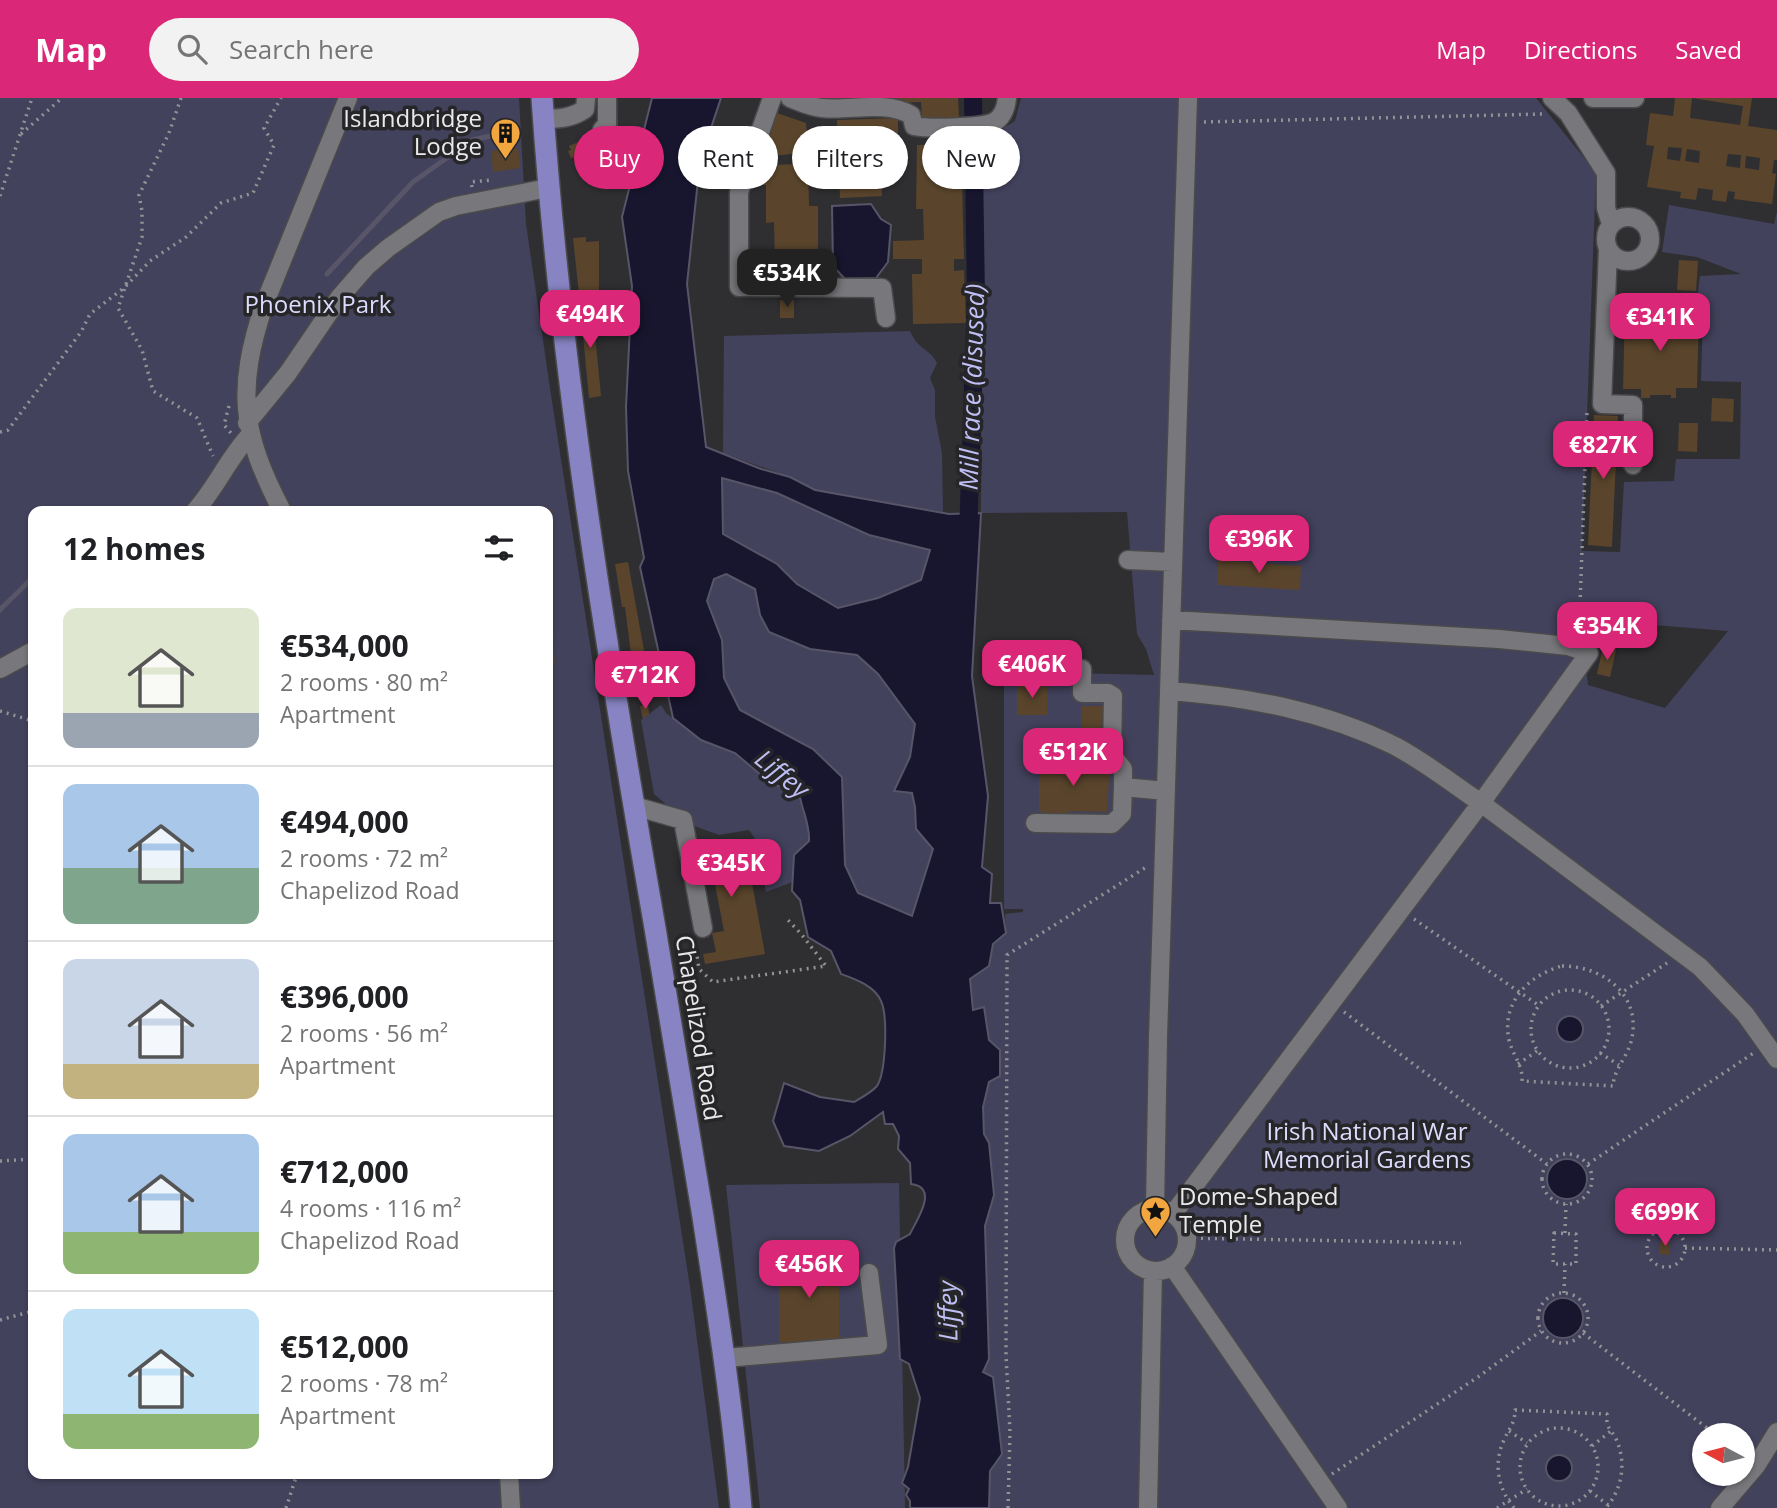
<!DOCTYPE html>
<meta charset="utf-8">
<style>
body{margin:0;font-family:"Open Sans",sans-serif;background:#f2f2f2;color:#202124;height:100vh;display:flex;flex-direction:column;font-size:26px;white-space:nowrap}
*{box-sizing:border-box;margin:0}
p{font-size:23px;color:#757577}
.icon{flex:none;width:38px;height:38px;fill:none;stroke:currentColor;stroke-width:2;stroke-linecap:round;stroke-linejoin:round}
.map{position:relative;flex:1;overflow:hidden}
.sheet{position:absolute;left:28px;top:408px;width:525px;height:973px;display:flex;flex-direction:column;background:#fff;border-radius:14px;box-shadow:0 2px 5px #0004}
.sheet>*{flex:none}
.banner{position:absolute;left:574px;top:28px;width:665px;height:63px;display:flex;gap:14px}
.needle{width:46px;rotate:277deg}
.tools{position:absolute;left:1692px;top:1325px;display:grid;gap:14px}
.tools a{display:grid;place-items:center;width:63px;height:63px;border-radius:50%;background:#fff;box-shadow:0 2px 5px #0004;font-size:35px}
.price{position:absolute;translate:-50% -60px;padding:0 16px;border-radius:14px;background:#db2777;color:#fff;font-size:23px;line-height:46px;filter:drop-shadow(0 2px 4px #0008)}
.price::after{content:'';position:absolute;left:50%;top:42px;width:21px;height:16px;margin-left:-10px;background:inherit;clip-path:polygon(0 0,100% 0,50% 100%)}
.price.selected{background:#222;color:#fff}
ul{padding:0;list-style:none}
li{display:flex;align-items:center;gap:21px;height:175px;padding:0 35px}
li+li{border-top:2px solid #e0e0e0}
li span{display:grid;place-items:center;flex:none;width:196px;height:140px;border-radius:14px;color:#555}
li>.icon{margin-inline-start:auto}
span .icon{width:84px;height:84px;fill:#fffc;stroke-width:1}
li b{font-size:30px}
h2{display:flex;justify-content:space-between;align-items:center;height:84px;padding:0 35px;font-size:30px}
.tag{padding:0 24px;border-radius:32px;background:#fff;box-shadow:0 2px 5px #0004;font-size:24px;line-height:63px}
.tag.selected{background:#db2777;color:#fff}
header{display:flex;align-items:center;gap:42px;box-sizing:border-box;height:98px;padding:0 35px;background:#db2777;color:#fff}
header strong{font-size:33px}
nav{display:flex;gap:38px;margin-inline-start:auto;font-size:24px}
.search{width:490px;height:63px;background:#f2f2f2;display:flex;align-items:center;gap:18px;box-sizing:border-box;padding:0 24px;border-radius:38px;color:#757577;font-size:26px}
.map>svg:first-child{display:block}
</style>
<header>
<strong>Map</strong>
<div class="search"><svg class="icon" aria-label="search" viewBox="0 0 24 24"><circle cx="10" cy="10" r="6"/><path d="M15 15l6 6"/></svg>Search here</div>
<nav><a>Map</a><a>Directions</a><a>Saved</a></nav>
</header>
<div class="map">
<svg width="1777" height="1410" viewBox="0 0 1777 1410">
<rect width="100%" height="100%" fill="#2f2f32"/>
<path fill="#43425d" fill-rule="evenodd" d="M0,0h519l7,126 25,171 139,892 29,221h-719zM33,413h515v963h-515z
M1021,0h515l60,75 -14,378 38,1 4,-70 50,-1 2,-22h64l1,-77 -40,-1 2,-71 -7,-1 4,-33 41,-2 -44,-17 -35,-5 7,-47 105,19 3,-12v1296h-788l1,-37 12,-17 -9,-76 -10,-6 6,-13 -4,-133 9,-31 -5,-52 -5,-9 -1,-27 6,-25 11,-6v-25l-11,-11 -5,-32 -11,3 -3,-33 19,-12 4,-22 13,-11 -1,-19 18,-2v-3h-19v-245l64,2v7l86,2 -8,-26 -9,-15 -10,-122 -146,1 1,-372 33,-20zM1580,521l148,12 -63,77 -77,-23zM1704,1337h39v39h-39z
M910,233c8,19 19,17 27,32l-7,15 5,12v27l7,36 1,59 -128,-22 -25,-13 -67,-24 1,-117z
M721,379l56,16 92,42 61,15 -9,30 -43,18 -40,10 -41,-24 -20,-20 -54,-30z
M726,476l29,15 5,26 50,34 47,6 21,19 37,50 -5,33 -16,33 18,3 3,14 1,22 17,20 -21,68 -54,-24 -13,-28 -3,-88 -29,-28 -73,-39 -16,-32 -2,-38 -15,-39 7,-22z
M661,607l5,8 35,27 34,13 32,27 33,17 3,16 7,13 -1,16 -15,15 -2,25 -26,10 -12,-55 -5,-7 -30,5 -30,-11 -35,-30 -13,-74z
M899,1085l6,325h-145l-34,-323z"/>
<path fill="#18162f" stroke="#575567" stroke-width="2" fill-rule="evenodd" d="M652,0h69l-21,63 -13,123 19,163 55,22 29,8 25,13 134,24 32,-1 -9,163 16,120 -6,71 10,7 -2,29h11l5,30 -13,11 -4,22 -19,13 3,31 11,-3 5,33 11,10v26l-11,6 -6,25 1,27 5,9 5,52 -9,31 4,133 -6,13 10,5 9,77 -12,17 -1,37h-79v-7l-4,-6 3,-6 -7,-6 6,-16 12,-69 -11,-34 -9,-5 -6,-111 2,-6 14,-8c6,-13 30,-47 1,-50l-1,-21 -12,-14 1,-13 -6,-12h-8l-2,-12 -33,24 -31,15 -35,-5 -11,-25 11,-38 36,14 34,5c7,-4 18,-10 23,-16 9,-14 11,-70 4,-85 -6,-15 -26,-22 -40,-27l-10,-23 -23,-14 -8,-37 -8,-9 2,-36 15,-14c1,-16 -6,-28 -9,-44l-33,-17 -32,-27 -34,-13 -28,-22 -33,-151 4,-9 -16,-87 -2,-64 6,-121 -10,-69zM722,380l55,15 92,42 61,15 -9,30 -43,18 -40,10 -41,-24 -20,-20 -54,-30zM726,476l29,15 5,26 9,17 41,17 47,6 21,19 37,50 -5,33 -16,34 18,2 3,14 1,22 17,20 -21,67 -54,-23 -13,-28 -3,-88 -29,-28 -73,-39 -16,-32 -2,-38 -15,-39 7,-22z
M871,106l10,15 10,6 -3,37 -12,16 -31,1 -12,-13 -1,-60z
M1557 931a13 13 0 1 1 26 0a13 13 0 1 1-26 0Z
M1547 1081a20 20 0 1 1 40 0a20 20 0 1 1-40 0Z
M1543 1220a20 20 0 1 1 40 0a20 20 0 1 1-40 0Z
M1546 1370a13 13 0 1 1 26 0a13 13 0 1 1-26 0Z"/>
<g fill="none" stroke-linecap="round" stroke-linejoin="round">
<path stroke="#575567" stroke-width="5" d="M616,36l32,6
M327,176l86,-92 59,-42 28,-6
M144,413l5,-2
M0,512c11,-12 23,-21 33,-34"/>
<path stroke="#18162f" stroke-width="18" d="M968,438l8,-238 -3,-200"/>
</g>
<path fill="#5a452c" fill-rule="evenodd" d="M609,0h8l1,28h-9z
M896,0h62l1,20 -37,1 -1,-17 -24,1z
M1675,0h17l-2,20 50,7 3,-19 -51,-8h60l-4,28 29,4v30h-3l-2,13 4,1 -4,30 -38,-5 1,-7 -7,-1 -2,11 -14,-2 1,-10 -15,-2 -2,12 -16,-2 1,-6 -34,-5 7,-41 -8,-1 4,-32 23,3zM1668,49l14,1 -2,13 -13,-2zM1687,51l13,2 -1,12 -14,-2zM1728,56l13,1 -1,13 -14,-2zM1746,58l14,2 -1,12 -14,-2z
M777,15l29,10 2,29 -43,5v-7z
M898,20v20h-17l1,58 -42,2 -3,-78z
M586,41l9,23 -16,7 -5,-12 -3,1 -3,-7 3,-1 -2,-4z
M961,46l3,115h-10v12l10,-1 2,53 -53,1 -1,-50h10v-15h-29v-18l31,-1 -1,-31h-7l1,-64z
M518,50l2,20 -27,4 -2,-21z
M808,66l1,42h9v45l-22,1v12h-21l-1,-42 -8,1v-38h-5v-20z
M586,139v5l13,-1v51l-20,2 -6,-56z
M1679,162l19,1 -2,30 -19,-1z
M780,202h14v18h-14z
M1629,203h18l-1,27 32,1v-18h21l-2,77h-21v10h-5v-3h-21v3h-9v-9h-18l2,-80h3z
M592,205l9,93 -12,2 -9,-94z
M1712,300l22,1 -1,23 -22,-1z
M1594,317l24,1 -6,131 -24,-2z
M1679,325h19l-1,29 -19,-1z
M552,411l1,19h-5v-18z
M548,456l5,1 -4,24h-1z
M1218,462l83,6 -1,24 -83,-5z
M628,464l17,94h3l2,13h4l3,21 -21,3 -11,-86h-3l-7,-43z
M548,519l3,13h2l1,8h-2l3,25 -7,1z
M1603,549l13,3 -6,27 -13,-3z
M1017,587h30v30h-30z
M648,607l1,9 -6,5 -3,-13z
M1082,608h22l-1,46 -22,-1z
M1045,663l65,3 -3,48 -37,-1v5l-26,-1 -5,-6v-40z
M712,741l1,6 31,-6 21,115 -60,10 -2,-10 13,-2 -4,-19 12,-2 -11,-57 -15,3 -7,-35z
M1659,1144h11v13l-11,-1z
M839,1160v84h-60v-83z"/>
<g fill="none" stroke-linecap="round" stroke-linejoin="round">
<defs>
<path id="minor" d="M772,0l-33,94v95l143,1 4,30
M790,0c10,4 21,9 32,10 28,3 64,-8 89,7l3,11c13,3 68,2 80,-4 9,-5 12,-14 13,-24
M1552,0l16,15 38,60v35l5,16
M1593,0h42
M543,21c16,0 29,-1 42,-10l1,-11
M602,32l5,-6v-26
M1606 141a22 22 0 1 1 44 0a22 22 0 1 1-44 0Z
M1608,150l-6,156 31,1v60
M247,325l41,-50 51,-75 27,-31 22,-19 51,-36 17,-6 92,-18
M195,413c21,-23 34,-54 55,-76
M282,413c-41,-79 -46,-121 -18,-206l84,-207
M1128,462l45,2
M1171,522l328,19 69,7 21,7 -108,150 219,164 45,47 32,45
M0,571l33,-18
M1082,571v24h26l5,3 -1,59 11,14v18l43,4
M1170,593c79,6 154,20 225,55 30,16 58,38 86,57l-308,411
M634,708l49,14 20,108
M1035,725l77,1 10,-10 1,-27
M1155,1110l3,-171 30,-939
M1125 1142a31 31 0 1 1 62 0a31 31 0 1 1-62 0Z
M1172,1168l166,242
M725,1260l153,-13 -9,-72
M509,1376l2,34
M1148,1410l5,-237
M1720,1410l36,-42 21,-34"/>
<path id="major" d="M542,0c19,278 65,555 113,830 16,96 32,193 48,289 15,97 30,193 38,291"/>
</defs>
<use href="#minor" stroke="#4a4a4c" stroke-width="21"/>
<use href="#major" stroke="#4a4a4c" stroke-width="24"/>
<path stroke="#939396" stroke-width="3.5" stroke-dasharray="2 5" stroke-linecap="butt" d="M181,0l-12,35 -30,62 3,16v26l-24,71 24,42 11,41 44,27 16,38
M1204,24l339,-8
M21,36l41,-36
M472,89l-1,-5 20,-2
M0,98l32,-98
M229,308l-5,19 7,8
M0,334l8,-2 73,-98 9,-18 35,-27 25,-26 36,-24 35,-34 32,-10 21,-48 -10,-17 17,-30
M1579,534l8,-219
M0,613l33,10
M1414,821l124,86
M695,845l4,26 14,13 113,-16 -24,-31 -14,-15
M1562,868c42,0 81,30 69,76 -5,17 -17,27 -18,44l-91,-5c1,-16 -9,-25 -13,-41 -8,-38 20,-65 53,-74z
M1531 931a39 39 0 1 1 78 0a39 39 0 1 1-78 0Z
M1601,908l66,-43
M1344,914l203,152
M1600,955l19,12
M1518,966l19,-13
M1542 1081a25 25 0 1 1 50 0a25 25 0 1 1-50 0Z
M0,1063l33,-2
M1588,1066l167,-112
M1647 1150a19 19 0 1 1 38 0a19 19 0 1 1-38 0Z
M1554,1135l22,1v30h-23z
M1565,1135l1,-29
M1187,1140l274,5
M1685,1150l92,2
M1564,1195l1,-29
M1538 1220a25 25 0 1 1 50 0a25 25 0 1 1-50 0Z
M0,1222l33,-9
M1583,1235l133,102
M1520 1369a39 39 0 1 1 78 0a39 39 0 1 1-78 0Z
M1509,1333l18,12
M1592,1348l19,-15
M1332,1376l146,-97 63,-46
M1590,1393l22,17
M286,1410l11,-34
M1008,1410l2,-76 -4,-77 1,-400 141,-89
M1497,1410l30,-19
M1514,1410c-16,-19 -21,-45 -10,-68 5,-12 11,-16 11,-30l92,4c-1,14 3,14 9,25 11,24 6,50 -10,69"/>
<use href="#minor" stroke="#78787c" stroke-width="18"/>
<use href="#major" stroke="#8884c3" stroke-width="21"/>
</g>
<defs>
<symbol id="building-pin" viewBox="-11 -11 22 30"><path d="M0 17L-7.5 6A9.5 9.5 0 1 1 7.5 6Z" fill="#f1a63f" stroke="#262628"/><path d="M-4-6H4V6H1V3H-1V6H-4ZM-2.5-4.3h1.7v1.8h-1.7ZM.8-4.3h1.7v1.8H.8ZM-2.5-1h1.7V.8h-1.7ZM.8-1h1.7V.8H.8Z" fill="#111"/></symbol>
<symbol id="sight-pin" viewBox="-11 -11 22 30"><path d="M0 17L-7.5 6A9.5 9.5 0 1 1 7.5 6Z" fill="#f1a63f" stroke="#262628"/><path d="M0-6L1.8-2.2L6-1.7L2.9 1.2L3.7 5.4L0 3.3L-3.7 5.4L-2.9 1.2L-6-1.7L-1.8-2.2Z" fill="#111"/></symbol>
</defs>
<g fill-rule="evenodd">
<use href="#building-pin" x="488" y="18" width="35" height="47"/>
<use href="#sight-pin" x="1138" y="1096" width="35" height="47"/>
</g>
<g text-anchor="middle" stroke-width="7" stroke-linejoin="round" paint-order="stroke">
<g font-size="24" fill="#e9e9eb" stroke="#262628" text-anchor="end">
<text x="482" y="29">Islandbridge<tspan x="482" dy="28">Lodge</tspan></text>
<text x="1179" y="1107" text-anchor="start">Dome-Shaped<tspan x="1179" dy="28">Temple</tspan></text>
</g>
<g font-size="24" fill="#dbdbfd" stroke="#262628">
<text x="318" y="215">Phoenix Park</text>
<text x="1367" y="1042">Irish National War<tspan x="1367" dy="28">Memorial Gardens</tspan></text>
</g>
<g font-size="24" fill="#e9e9eb" stroke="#262628">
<text transform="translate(698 930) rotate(81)" y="8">Chapelizod Road</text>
</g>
<g font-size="26" font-style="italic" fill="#bfbff6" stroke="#262628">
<text transform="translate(972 289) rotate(-88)" y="9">Mill race (disused)</text>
<text transform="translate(782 676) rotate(39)" y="9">Liffey</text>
<text transform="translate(948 1213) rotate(-91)" y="9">Liffey</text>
</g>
</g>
</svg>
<div class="tools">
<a><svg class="needle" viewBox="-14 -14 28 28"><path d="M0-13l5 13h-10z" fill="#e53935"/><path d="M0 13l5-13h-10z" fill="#757577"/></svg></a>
</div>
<b class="price selected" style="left:787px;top:211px">€534K</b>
<b class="price" style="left:590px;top:252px">€494K</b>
<b class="price" style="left:1660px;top:255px">€341K</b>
<b class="price" style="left:1603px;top:383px">€827K</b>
<b class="price" style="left:1259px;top:477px">€396K</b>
<b class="price" style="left:1607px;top:564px">€354K</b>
<b class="price" style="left:1032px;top:602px">€406K</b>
<b class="price" style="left:645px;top:613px">€712K</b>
<b class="price" style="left:1073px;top:690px">€512K</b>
<b class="price" style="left:731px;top:801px">€345K</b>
<b class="price" style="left:1665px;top:1150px">€699K</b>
<b class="price" style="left:809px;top:1202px">€456K</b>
<div class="banner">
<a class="tag selected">Buy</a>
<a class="tag">Rent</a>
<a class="tag">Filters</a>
<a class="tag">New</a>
</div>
<section class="sheet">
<h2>12 homes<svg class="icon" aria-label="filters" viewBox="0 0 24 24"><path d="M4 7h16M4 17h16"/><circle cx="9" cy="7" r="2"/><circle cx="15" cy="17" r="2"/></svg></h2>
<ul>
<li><span style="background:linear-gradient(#dfe7d0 75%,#9aa5b1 0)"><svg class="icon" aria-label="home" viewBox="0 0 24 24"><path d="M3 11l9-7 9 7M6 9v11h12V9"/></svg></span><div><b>€534,000</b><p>2 rooms · 80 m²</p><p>Apartment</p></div></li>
<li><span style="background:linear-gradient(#a9c7e8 60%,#7fa58c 0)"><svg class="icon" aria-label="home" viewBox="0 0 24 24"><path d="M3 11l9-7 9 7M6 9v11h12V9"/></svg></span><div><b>€494,000</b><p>2 rooms · 72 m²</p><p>Chapelizod Road</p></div></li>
<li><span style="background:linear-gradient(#c9d6e8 75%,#c2b280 0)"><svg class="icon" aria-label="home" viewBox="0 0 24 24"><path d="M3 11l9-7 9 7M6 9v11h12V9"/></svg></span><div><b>€396,000</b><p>2 rooms · 56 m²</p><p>Apartment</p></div></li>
<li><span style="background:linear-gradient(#a9c7e8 70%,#8fb573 0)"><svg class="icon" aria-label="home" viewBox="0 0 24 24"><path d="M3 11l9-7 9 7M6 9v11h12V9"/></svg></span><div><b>€712,000</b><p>4 rooms · 116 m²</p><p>Chapelizod Road</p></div></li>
<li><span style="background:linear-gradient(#bfe0f5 75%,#8fb573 0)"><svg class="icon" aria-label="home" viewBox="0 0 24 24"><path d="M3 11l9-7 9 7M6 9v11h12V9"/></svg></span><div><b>€512,000</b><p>2 rooms · 78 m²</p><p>Apartment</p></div></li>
</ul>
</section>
</div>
